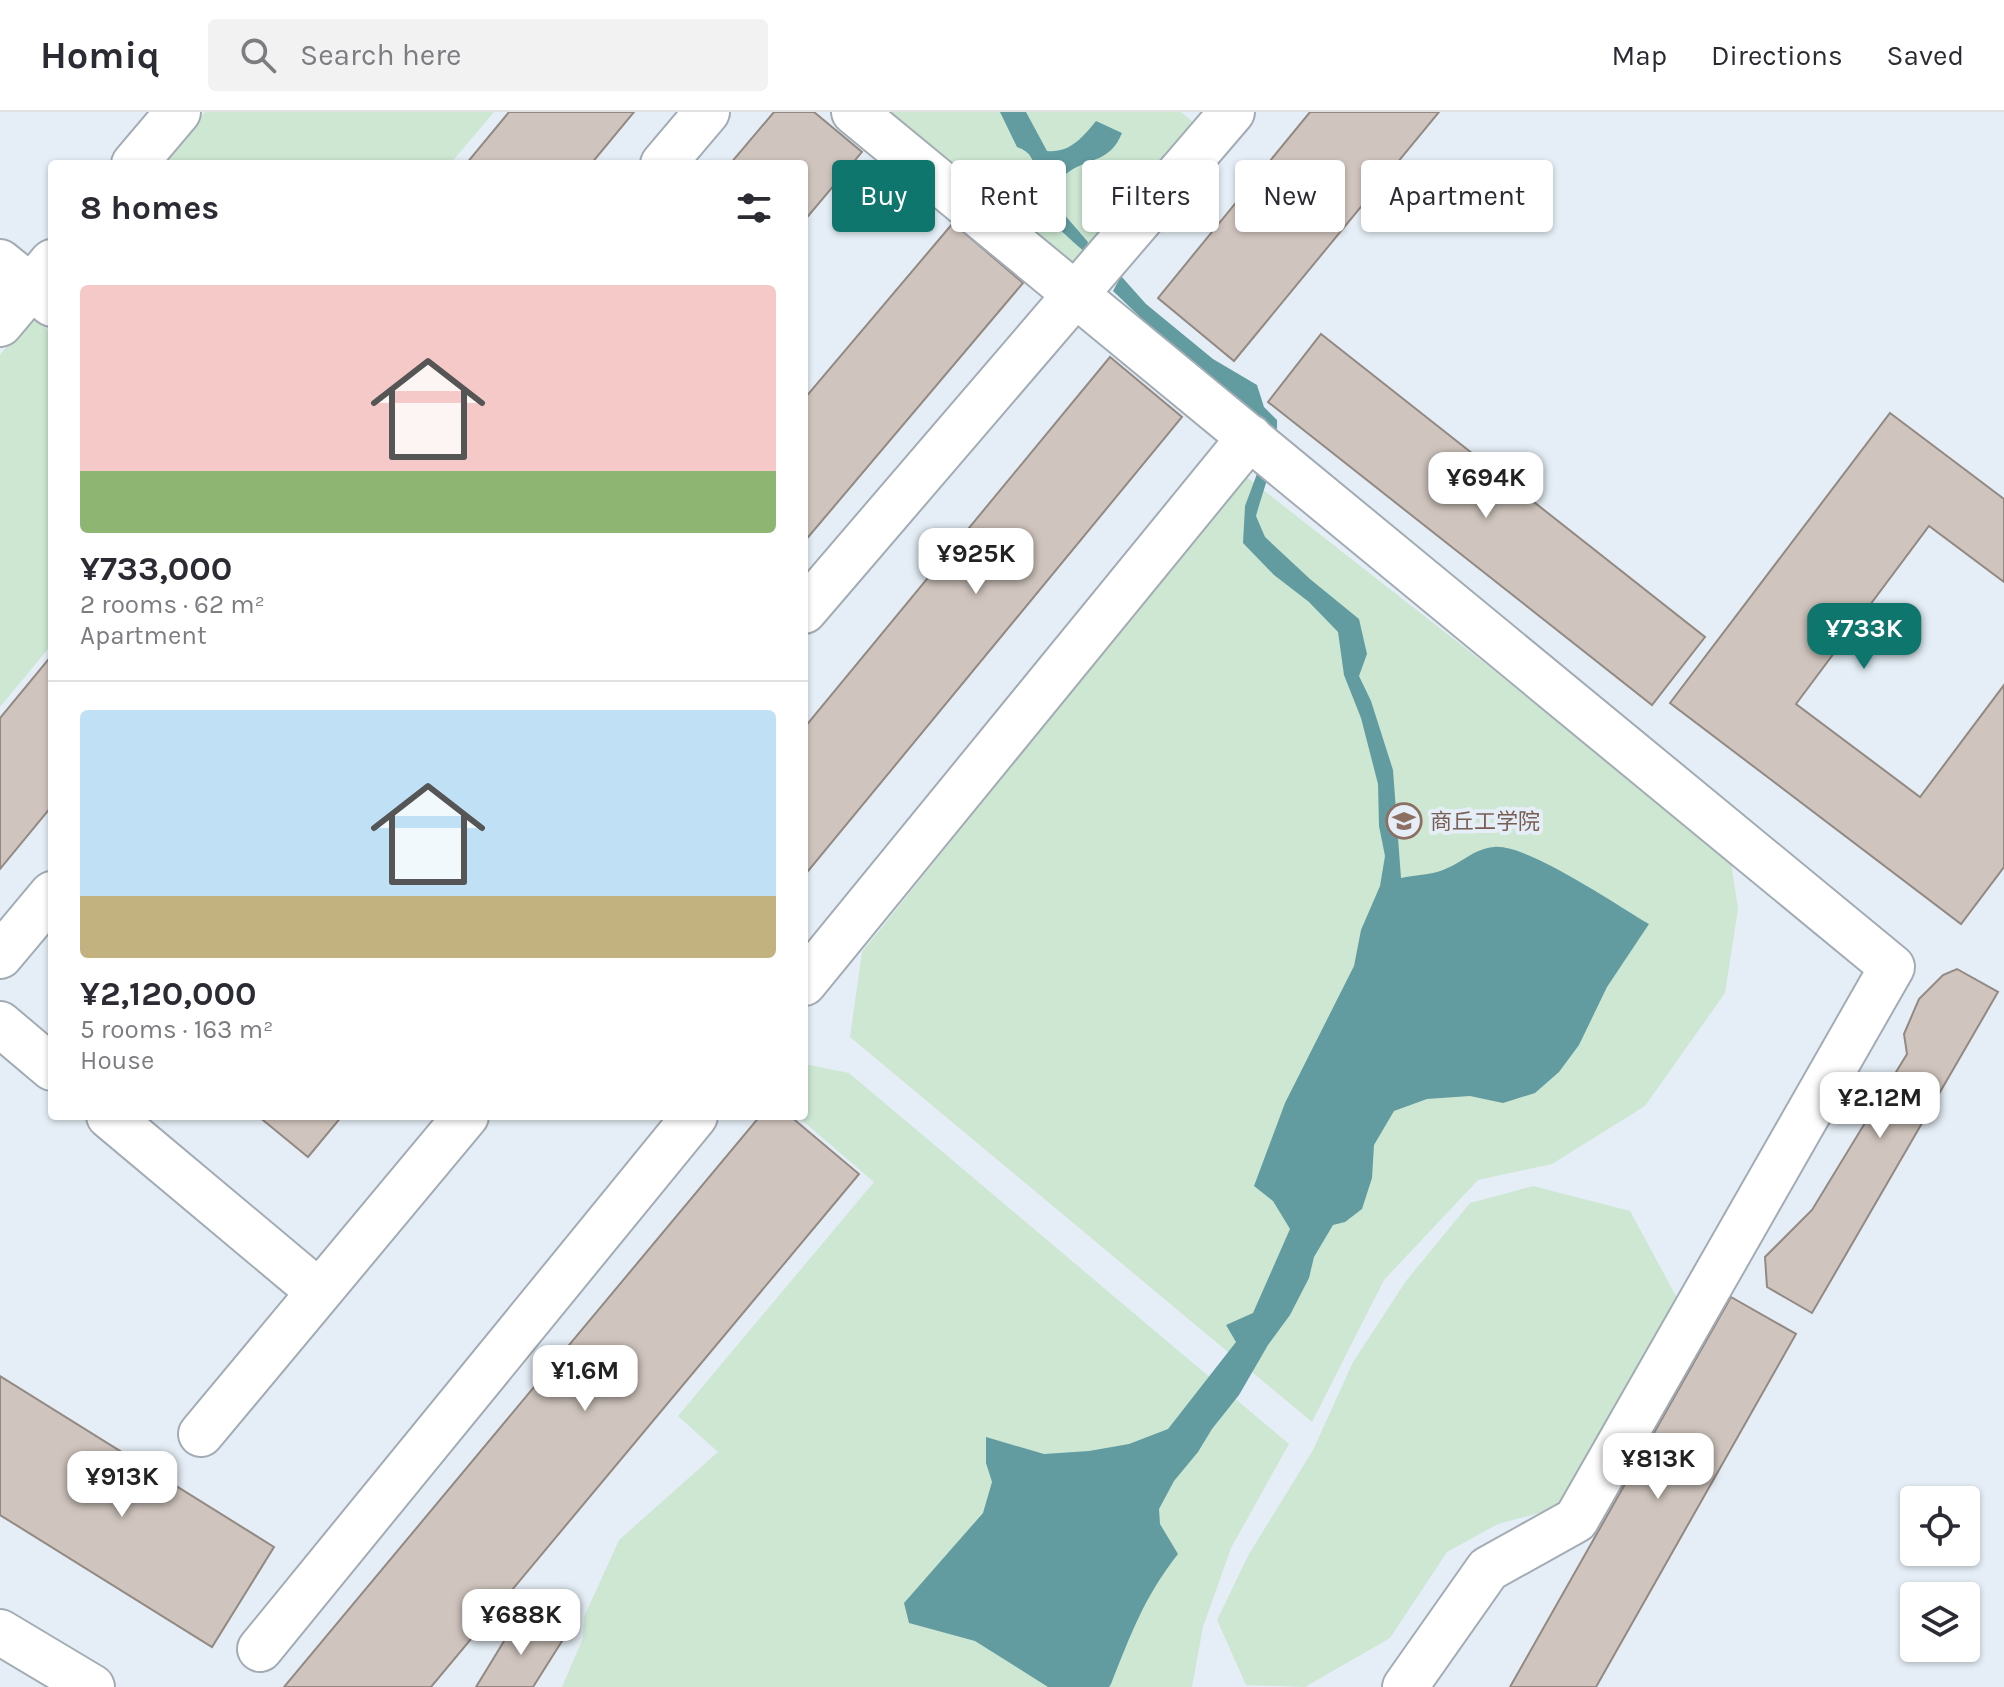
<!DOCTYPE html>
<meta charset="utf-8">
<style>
body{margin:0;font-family:Karla,"Noto Sans SC",sans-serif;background:#f2f2f3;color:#2b2b33;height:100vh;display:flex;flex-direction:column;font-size:30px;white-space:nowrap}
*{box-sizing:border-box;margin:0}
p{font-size:26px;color:#7c7c81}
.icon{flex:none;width:44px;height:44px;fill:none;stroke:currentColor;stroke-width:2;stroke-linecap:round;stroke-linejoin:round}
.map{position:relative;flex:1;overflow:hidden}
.sheet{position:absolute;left:48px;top:48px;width:760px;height:960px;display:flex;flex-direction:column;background:#fff;border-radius:8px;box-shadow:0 2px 6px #0004}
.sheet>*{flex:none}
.top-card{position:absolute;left:832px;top:48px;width:760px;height:72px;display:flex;gap:16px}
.fabs{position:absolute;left:1900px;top:1374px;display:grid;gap:16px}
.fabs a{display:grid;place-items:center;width:80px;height:80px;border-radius:8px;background:#fff;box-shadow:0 2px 6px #0004;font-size:40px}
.price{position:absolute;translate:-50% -68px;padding:0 18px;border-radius:16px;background:#fff;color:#222;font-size:26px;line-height:52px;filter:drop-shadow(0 2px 4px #0008)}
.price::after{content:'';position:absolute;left:50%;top:48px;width:24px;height:18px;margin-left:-12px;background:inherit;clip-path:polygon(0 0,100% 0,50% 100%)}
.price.selected{background:#0f766e;color:#fff}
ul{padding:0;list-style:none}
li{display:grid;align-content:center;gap:16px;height:424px;padding:0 32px}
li+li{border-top:2px solid #e1e1e2}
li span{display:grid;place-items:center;height:248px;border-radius:8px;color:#555}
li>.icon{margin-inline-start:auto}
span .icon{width:144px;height:144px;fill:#fffc;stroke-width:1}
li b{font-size:34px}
h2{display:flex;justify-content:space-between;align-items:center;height:96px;padding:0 32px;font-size:34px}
.tag{padding:0 28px;border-radius:8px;background:#fff;box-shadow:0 2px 6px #0004;font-size:28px;line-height:72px}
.tag.selected{background:#0f766e;color:#fff}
header{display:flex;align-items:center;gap:48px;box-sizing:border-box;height:112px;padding:0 40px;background:#fff;border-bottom:2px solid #e1e1e2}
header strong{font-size:38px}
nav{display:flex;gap:44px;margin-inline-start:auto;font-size:28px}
.search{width:560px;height:72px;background:#f2f2f3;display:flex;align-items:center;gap:20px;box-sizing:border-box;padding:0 28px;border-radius:8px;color:#7c7c81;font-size:30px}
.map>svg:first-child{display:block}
</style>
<header>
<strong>Homiq</strong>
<div class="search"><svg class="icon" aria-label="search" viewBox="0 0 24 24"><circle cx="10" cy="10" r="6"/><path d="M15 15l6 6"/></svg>Search here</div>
<nav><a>Map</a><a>Directions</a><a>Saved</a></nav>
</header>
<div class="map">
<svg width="2004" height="1575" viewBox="0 0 2004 1575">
<rect width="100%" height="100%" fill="#e5eef6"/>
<path fill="#cde7d3" d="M205,0h289l-44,52h-287z
M867,0h314l13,11 -123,151z
M32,204l20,17v311l-52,63v-352z
M1244,363l486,380 8,54 -13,84 -80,113 -93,58 -74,16 -94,100 -72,142 -462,-385 12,-85z
M804,952l45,9 440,371 -58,104 -28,79 -11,60h-630l21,-49 1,-21 35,-77 99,-88 -40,-36 196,-234 -77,-66h7z
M1533,1074l97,25 46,85 -3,27 -107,183 -68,18 -51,28 -57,86 -85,49 -59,-2 -29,-65 32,-66 64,-104 40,-88 53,-81 64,-78z"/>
<path fill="#629ca0" d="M1000,0h26l21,39c23,2 35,-13 49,-30l26,12c-12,29 -30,24 -52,38 -7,4 -13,13 -18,20l4,14 32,37 -3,10c-17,-14 -31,-27 -44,-45 -12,-18 5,-51 -24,-60z
M1121,164l25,28 67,55 44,26 7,22 13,13c1,35 -12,63 -21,96l9,21 45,42 49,40 8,35 -8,22 12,25 22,69 8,108c13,-3 29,-3 42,-8 19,-7 30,-21 51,-23 32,-4 124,59 155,77l-42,63 -28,58 -20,27 -24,21 -32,10 -33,-7 -43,3 -33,12 -20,34 -2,33 -10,31 -17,13 -12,3 -19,32 -5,21 -19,37 -22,30 -29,50 -27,34 -14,23 -24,29 -15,28 1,15 18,30c-34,43 -47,80 -67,130l-2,3h-61l-73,-46 -66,-18 -5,-20 79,-90 9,-31 -6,-19v-26l58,17 45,-3 40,-7 39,-15 68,-87 -10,-17 27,-12 37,-84 -17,-28 -19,-15 31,-83 69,-137 7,-36 19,-44 5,-30 -6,-30 -1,-42 -17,-66 -17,-43 -6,-43 -29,-30 -35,-27 -31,-32 2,-37 16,-43 -1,-37 -12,-20 -88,-70 -47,-45z"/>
<path fill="#d0c5be" stroke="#938983" stroke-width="2" d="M509,0h125l-43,52h-125z
M774,0h40l48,40 -58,69v-57h-74z
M1310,0h129l-205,249 -76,-63z
M953,111l70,60 -219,259v-143z
M1321,222l384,303 -53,68 -384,-303z
M1110,245l72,60 -378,459v-148z
M1890,301l114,86v83l-75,-56 -133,178 124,93 84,-112v182l-43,57 -291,-221z
M52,543v151l-52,63v-151z
M1957,857l41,23 -186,321 -45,-26 -2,-30 47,-47 95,-156 -3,-20 15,-35 24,-24z
M258,1004h84l-34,41z
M760,1004h30l69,58 -428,513h-147z
M1731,1185l65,37 -200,353h-86z
M0,1264l274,171 -62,100 -212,-132z
M520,1503l42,26 -29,46h-57z"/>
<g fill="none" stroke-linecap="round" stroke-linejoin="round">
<defs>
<path id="minor" d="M854,0l1038,855 -316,553 -88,49 -83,118
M134,52l44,-52
M663,52l44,-52
M0,150l52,42
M0,212l52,-62
M804,499l428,-499
M0,844l52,-62
M804,871l446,-546
M0,912l52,44
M109,1004l210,176
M201,1322l265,-318
M0,1520l92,55
M260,1537l435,-533"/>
</defs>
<use href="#minor" stroke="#a3acb4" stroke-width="48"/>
<use href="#minor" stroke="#fff" stroke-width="44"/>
</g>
<defs>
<symbol id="university-ring" viewBox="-11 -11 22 22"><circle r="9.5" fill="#e5eef6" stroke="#8d6e63" stroke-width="1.5"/><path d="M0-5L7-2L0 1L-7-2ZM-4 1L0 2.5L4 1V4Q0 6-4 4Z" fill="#8d6e63"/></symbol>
</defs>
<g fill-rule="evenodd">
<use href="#university-ring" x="1384" y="689" width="40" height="40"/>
</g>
<g text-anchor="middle" stroke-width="8" stroke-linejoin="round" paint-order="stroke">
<g font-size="22" fill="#785e54" stroke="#e5eef6" text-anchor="start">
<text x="1430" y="717">商丘工学院</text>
</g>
</g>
</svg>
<div class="fabs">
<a><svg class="icon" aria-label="locate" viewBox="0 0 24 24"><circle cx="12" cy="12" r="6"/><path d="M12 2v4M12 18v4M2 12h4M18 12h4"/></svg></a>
<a><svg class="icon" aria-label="layers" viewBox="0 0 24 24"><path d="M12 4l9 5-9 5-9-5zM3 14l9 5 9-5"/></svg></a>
</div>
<b class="price" style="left:1486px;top:408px">¥694K</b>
<b class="price" style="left:976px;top:484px">¥925K</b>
<b class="price selected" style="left:1864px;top:559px">¥733K</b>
<b class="price" style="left:1880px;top:1028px">¥2.12M</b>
<b class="price" style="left:585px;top:1301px">¥1.6M</b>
<b class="price" style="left:1658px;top:1389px">¥813K</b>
<b class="price" style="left:122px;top:1407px">¥913K</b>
<b class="price" style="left:521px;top:1545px">¥688K</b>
<div class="top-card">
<a class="tag selected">Buy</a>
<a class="tag">Rent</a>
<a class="tag">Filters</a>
<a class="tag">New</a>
<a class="tag">Apartment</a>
</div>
<section class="sheet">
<h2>8 homes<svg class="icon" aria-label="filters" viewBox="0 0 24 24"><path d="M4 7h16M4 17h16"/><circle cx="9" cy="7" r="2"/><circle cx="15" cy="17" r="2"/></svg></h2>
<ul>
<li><span style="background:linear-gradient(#f6c9c9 75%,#8fb573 0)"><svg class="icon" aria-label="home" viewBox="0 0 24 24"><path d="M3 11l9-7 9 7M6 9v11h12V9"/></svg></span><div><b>¥733,000</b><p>2 rooms · 62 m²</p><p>Apartment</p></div></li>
<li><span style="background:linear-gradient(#bfe0f5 75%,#c2b280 0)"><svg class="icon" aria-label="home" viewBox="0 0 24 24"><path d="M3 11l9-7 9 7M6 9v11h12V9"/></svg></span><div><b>¥2,120,000</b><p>5 rooms · 163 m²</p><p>House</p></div></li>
</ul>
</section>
</div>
